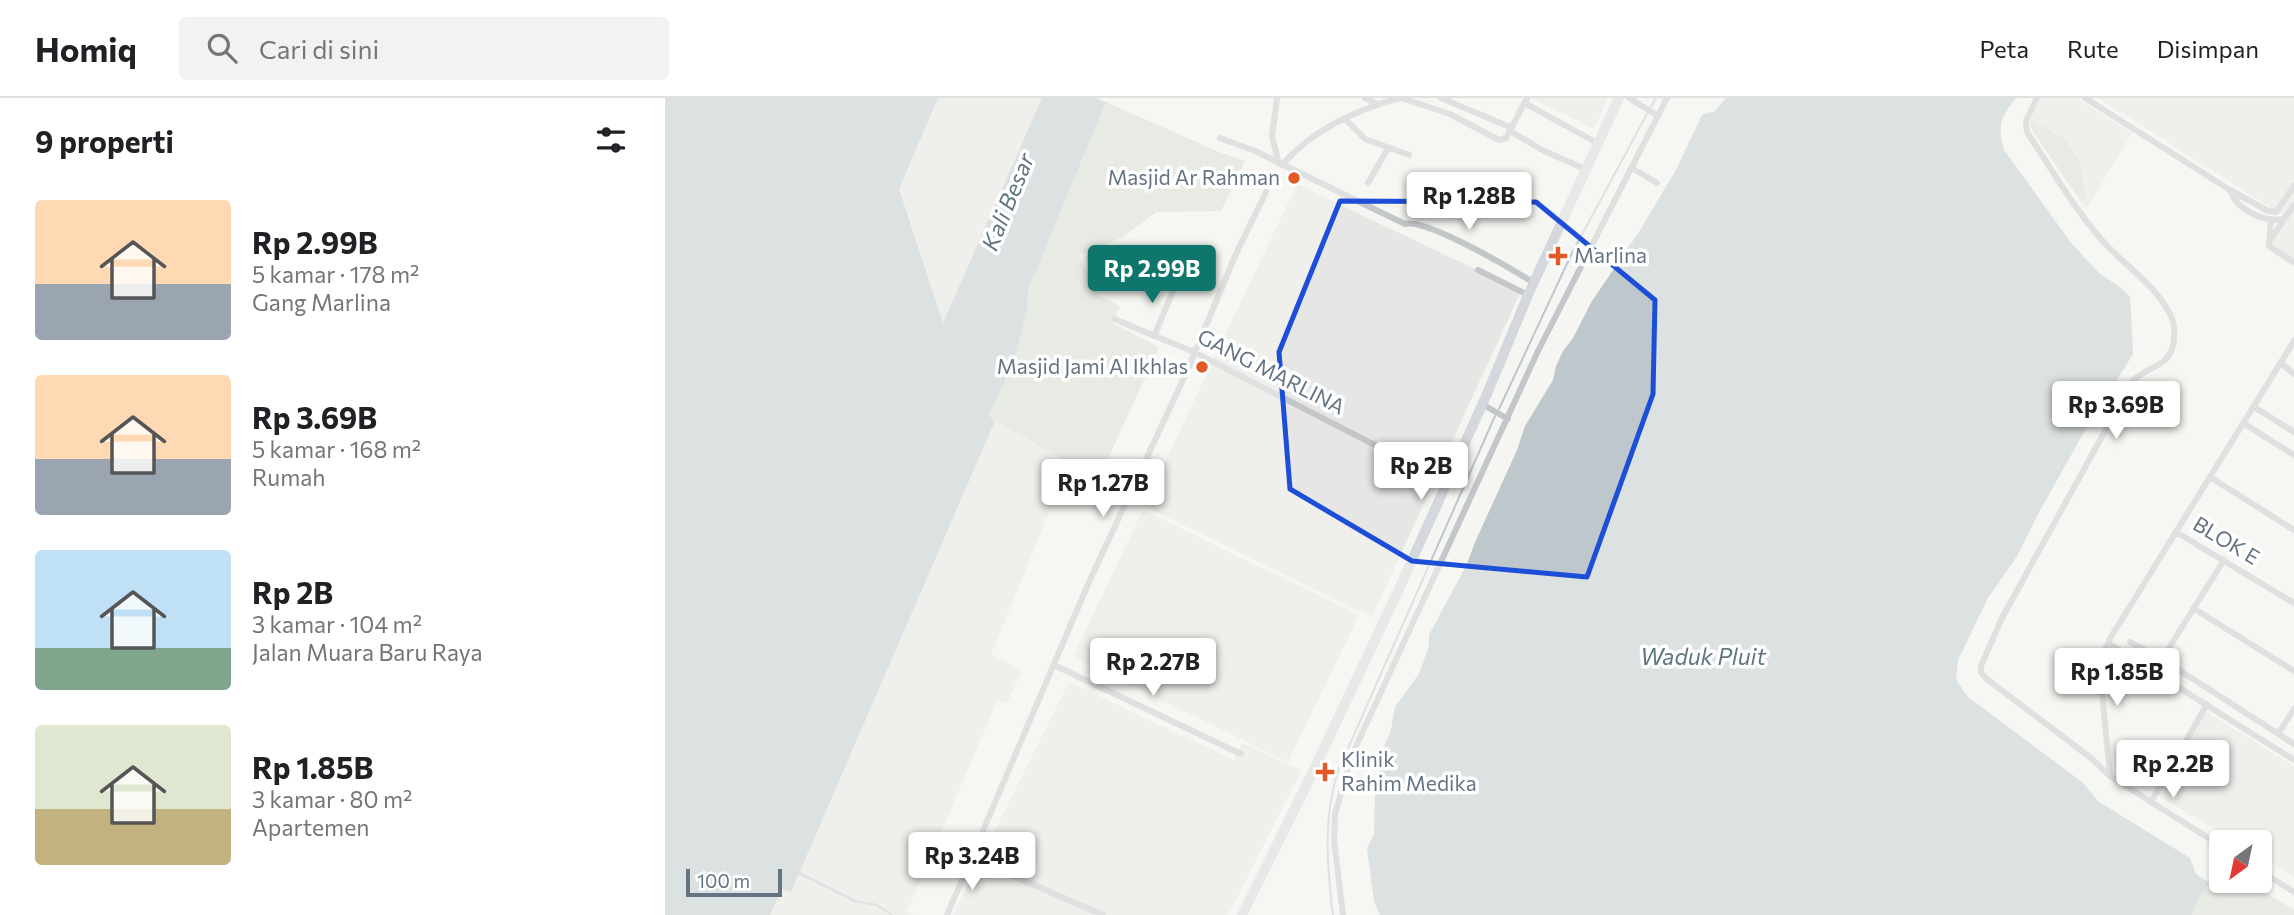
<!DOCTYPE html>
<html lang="id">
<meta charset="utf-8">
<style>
body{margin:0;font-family:Commissioner,sans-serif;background:#f2f2f2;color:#202124;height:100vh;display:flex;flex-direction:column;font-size:26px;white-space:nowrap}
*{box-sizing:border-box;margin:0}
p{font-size:23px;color:#757577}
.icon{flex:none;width:38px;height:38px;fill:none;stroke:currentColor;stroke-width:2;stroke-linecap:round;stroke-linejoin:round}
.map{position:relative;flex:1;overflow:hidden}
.panel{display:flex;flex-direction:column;background:#fff;width:665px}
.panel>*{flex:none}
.needle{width:46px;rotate:213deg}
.tools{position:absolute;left:1544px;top:732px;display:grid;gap:14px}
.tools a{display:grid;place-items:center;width:63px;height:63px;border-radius:7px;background:#fff;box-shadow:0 2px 5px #0004;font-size:35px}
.scale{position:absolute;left:21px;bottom:18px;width:96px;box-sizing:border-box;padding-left:7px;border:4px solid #657483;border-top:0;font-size:19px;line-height:24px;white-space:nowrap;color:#657483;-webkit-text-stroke:5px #fff;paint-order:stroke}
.price{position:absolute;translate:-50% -60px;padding:0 16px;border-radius:7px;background:#fff;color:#222;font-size:23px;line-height:46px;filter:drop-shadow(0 2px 4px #0008)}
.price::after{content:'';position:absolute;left:50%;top:42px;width:21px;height:16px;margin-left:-10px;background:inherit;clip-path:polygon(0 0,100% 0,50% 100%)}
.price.selected{background:#0f766e;color:#fff}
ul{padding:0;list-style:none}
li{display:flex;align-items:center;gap:21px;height:175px;padding:0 35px}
li span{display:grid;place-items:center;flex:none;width:196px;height:140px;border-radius:7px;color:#555}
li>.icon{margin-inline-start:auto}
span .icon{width:84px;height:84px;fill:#fffc;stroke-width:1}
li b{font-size:30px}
h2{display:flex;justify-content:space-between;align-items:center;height:84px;padding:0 35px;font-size:30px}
header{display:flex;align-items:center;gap:42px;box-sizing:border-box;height:98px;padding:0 35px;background:#fff;border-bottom:2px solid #e0e0e0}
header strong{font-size:33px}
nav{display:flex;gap:38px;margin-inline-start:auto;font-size:24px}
.search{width:490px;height:63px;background:#f2f2f2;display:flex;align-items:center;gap:18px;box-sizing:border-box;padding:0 24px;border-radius:7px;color:#757577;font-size:26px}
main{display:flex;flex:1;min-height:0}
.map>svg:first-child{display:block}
</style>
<header>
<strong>Homiq</strong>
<div class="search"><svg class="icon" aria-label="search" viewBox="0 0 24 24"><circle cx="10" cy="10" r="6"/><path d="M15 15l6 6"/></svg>Cari di sini</div>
<nav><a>Peta</a><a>Rute</a><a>Disimpan</a></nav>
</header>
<main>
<section class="panel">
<h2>9 properti<svg class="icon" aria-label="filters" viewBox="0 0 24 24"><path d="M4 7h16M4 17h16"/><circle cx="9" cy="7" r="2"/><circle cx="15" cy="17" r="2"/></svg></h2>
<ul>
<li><span style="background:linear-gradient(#ffd9b3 60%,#9aa5b1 0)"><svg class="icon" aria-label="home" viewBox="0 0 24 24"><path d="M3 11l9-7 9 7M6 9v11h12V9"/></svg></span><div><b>Rp 2.99B</b><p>5 kamar · 178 m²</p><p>Gang Marlina</p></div></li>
<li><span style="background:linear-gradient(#ffd9b3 60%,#9aa5b1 0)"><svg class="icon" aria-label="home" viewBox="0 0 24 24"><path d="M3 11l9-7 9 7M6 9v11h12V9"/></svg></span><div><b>Rp 3.69B</b><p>5 kamar · 168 m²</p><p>Rumah</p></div></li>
<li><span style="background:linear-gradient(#bfe0f5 70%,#7fa58c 0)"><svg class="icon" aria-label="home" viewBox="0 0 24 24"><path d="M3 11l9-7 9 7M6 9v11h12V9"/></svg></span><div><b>Rp 2B</b><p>3 kamar · 104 m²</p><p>Jalan Muara Baru Raya</p></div></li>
<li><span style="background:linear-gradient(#dfe7d0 60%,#c2b280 0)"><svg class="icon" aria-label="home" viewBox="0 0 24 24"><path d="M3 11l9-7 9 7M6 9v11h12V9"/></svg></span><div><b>Rp 1.85B</b><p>3 kamar · 80 m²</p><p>Apartemen</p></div></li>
</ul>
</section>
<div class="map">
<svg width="1629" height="817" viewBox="0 0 1629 817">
<rect width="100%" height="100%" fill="#f5f6f2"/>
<path fill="#e6e7e5" d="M273,0h104l-99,226 -44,-135z
M866,0h77l-14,31z
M1376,0h35l56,35 -46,76 -54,-79 -2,-10z
M1433,0h196v169l-26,-17 19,-32z
M632,86l224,107 -149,326 -228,-111z
M330,323l74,42 -78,192 31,15 -15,33 -9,-4 -91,213 6,3h-143l12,-26 9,3z
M478,412l216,105 -71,147 -215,-105z
M404,584l164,78 9,-17 60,27 -74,145h-275z
M1540,613l89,55v111l-35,-21v-14h-24l-77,-47z"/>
<path fill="#d6ddd3" d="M441,4l113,50 26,9 -24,50 -65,1 -33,25 -44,18 19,40 22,11 -8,17 47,24 -59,129 -31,-13 -80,-46 25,-55 13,-51 1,-21z
M1365,22l33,18 16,22 7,39 -5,2 -49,-71z
M1556,778v4h24l49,30v5h-102c6,-17 13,-30 29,-39z"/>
<path fill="#bdc7cc" d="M0,0h273l-39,91 44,134 99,-225h54l10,4 -78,188 -1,21 -13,51 -25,54 6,5 -204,471 -9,-3 -12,26h-105z
M1061,0h290c-16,20 -19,27 -12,52l68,94 27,29 22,15 9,9 3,57 -49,78 -47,84 -20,40 -29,42 -30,62 -2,20 12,17 114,85 17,20 91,56 6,16 14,9 -12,16 -6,16h-812l-6,-14 -7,-52 7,-15 1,-39 8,-46 8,-19 4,-23 24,-33 10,-28v-11l37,-69 10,-26 41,-90 8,-24 28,-46 3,-14 7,-15 10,-13 19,-37 47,-69 37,-62 26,-55 13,-4z"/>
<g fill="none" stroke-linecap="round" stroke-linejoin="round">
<path stroke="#bdc7cc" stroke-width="2" d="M986,9l5,-9
M834,311l73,-156 75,-139
M134,775l56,28 22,4 15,10
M668,817c-6,-48 -10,-98 5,-144l157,-355"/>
<path stroke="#c3c7ca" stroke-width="6" d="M612,0l-5,38 7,28
M700,0l12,6
M736,0l49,16 49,26 7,-2 21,-40
M776,0l71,30
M964,0l29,18
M1372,0l-11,23 1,11c23,35 45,73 73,106 22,26 52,43 69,74 6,10 7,26 3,37 -6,19 -29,19 -40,33l-130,236 -21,48v7l7,7 103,78 19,18 111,70
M1420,0l145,92 38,21 8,1 18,-26
M860,5l74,41
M680,21l20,20 44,16
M845,33l34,20 43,19
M555,40l35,13 150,73c21,-6 107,45 129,59
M617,67c29,-34 75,-56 118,-67
M967,70l25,15
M703,85l20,-35
M1565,92c7,20 33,33 54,29l10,-14
M1606,122l-2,26 25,16
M1605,143l14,-22
M813,172l50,25
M449,221l80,33 253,130
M489,238l22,-52
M1616,265l13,11
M817,306l26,15
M1589,309l40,25
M1578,325l51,32
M1545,379l84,53
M1511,434l118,71
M1528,510l101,63
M1465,544l32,17 132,85
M1443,545l186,117
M1497,561l62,-99
M389,567l187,89
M1613,636l16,-25
M1445,678l-10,-106 2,-14 9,-19 183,-296
M1486,704l56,-98
M307,760l131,57
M1594,772l35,22
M282,817l142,-333 99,-213 47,-113 31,-64
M678,817l-9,-75 1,-26 17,-59 186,-404 129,-253"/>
<path stroke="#d4d8dc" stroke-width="10" d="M577,817l67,-135 90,-191 88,-195 41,-99 91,-197"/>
</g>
<path d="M0 0H1629V817H0ZM675,103l196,1 119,98 -2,94 -66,183 -175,-16 -122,-72 -11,-137z" fill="#f5f6f2" fill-opacity=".55" fill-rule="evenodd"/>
<path fill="none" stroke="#1d4ed8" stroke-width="5" stroke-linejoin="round" d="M675,103l196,1 119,98 -2,94 -66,183 -175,-16 -122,-72 -11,-137z"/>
<g fill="#e25925" stroke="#fff" stroke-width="2.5">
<circle cx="629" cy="80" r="7"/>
<path d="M889.5 147.5h7v7h7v7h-7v7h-7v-7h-7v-7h7z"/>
<circle cx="537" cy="269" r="7"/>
<path d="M656.5 663.5h7v7h7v7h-7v7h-7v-7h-7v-7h7z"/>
</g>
<g text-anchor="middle" stroke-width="7" stroke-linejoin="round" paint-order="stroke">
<g font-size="21" fill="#657483" stroke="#fff" text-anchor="end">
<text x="615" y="87">Masjid Ar Rahman</text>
<text x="909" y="165" text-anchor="start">Marlina</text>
<text x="523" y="276">Masjid Jami Al Ikhlas</text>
<text x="676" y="669" text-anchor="start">Klinik<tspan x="676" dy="24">Rahim Medika</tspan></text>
</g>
<g font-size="21" fill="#657483" stroke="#fff">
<text transform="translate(606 274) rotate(27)" y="7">GANG MARLINA</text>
<text transform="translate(1561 443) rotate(31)" y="7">BLOK E</text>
</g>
<g font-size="23" font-style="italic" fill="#607680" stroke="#fff">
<text transform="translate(343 104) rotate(-68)" y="8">Kali Besar</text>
<text x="1038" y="567">Waduk Pluit</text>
</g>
</g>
</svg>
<div class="tools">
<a><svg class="needle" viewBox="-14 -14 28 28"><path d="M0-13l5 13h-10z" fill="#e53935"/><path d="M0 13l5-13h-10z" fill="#757577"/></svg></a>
</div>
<div class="scale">100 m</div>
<b class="price" style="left:804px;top:134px">Rp 1.28B</b>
<b class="price selected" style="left:487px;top:207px">Rp 2.99B</b>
<b class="price" style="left:1451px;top:343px">Rp 3.69B</b>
<b class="price" style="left:756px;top:404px">Rp 2B</b>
<b class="price" style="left:438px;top:421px">Rp 1.27B</b>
<b class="price" style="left:488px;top:600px">Rp 2.27B</b>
<b class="price" style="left:1452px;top:610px">Rp 1.85B</b>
<b class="price" style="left:1508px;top:702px">Rp 2.2B</b>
<b class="price" style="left:307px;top:794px">Rp 3.24B</b>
</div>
</main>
